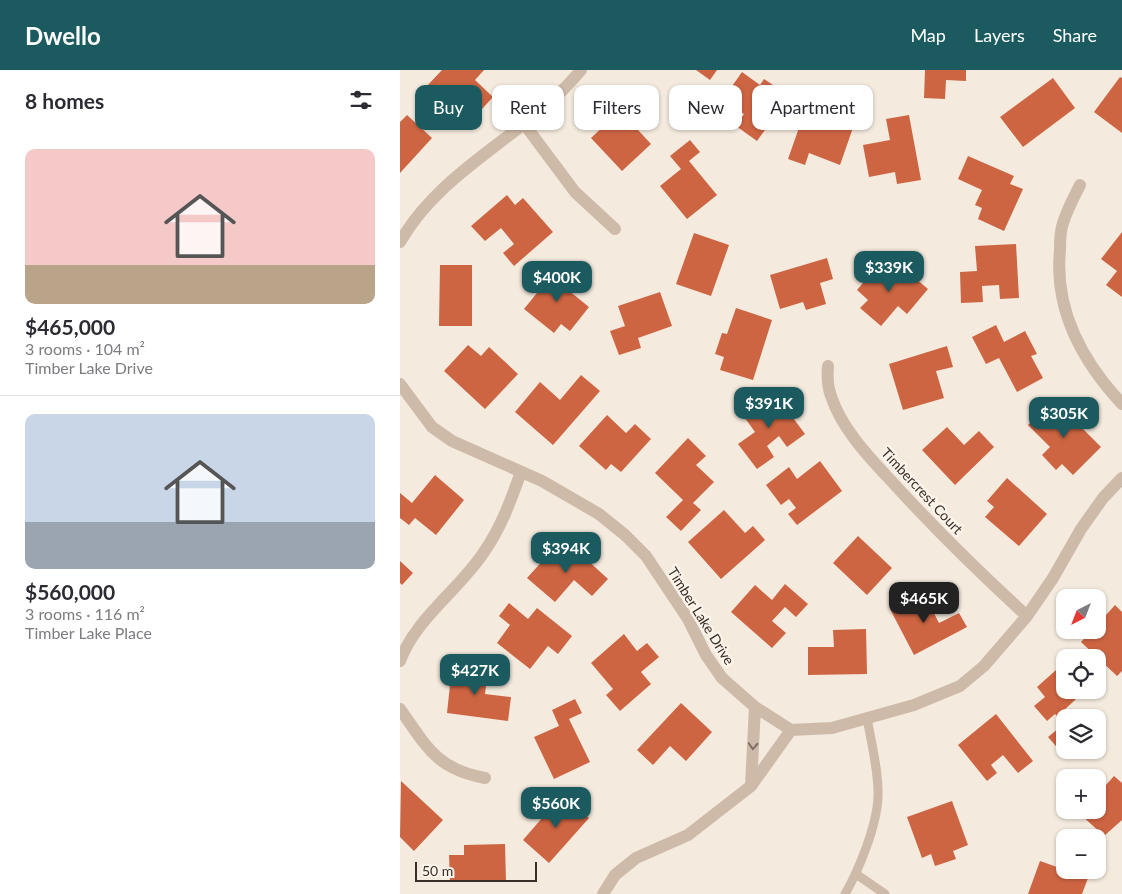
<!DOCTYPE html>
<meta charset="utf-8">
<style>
body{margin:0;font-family:Lato,sans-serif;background:#f7f7f7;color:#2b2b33;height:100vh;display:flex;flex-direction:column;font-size:19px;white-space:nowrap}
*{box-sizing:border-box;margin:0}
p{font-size:16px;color:#7c7c81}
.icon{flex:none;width:28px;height:28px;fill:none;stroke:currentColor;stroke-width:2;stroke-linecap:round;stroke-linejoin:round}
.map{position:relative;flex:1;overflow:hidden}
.drawer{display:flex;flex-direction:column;background:#fff;width:400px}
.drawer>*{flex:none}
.guide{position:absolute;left:15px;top:15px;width:475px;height:45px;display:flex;gap:10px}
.needle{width:32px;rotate:222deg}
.controls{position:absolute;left:656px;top:519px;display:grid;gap:10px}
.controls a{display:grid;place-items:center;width:50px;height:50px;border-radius:10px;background:#fff;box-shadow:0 1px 4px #0004;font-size:25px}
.scale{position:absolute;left:15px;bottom:12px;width:122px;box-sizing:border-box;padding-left:5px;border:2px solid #3a2e29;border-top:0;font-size:14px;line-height:18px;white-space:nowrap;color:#3a2e29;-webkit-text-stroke:4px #fbf4eb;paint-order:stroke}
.price{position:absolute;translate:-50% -42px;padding:0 11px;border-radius:10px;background:#1b5a5f;color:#fff;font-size:16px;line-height:32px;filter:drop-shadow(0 1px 2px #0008)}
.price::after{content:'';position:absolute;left:50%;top:30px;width:15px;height:11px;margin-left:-8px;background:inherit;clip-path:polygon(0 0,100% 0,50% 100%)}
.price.current{background:#222;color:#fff}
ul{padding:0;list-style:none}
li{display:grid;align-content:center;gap:10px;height:265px;padding:0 25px}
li+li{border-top:1px solid #e1e1e2}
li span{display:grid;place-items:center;height:155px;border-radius:10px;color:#555}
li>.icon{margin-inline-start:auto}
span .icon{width:90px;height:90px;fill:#fffc;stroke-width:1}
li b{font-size:21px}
h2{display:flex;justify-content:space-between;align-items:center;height:60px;padding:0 25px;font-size:21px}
.chip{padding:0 18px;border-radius:10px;background:#fff;box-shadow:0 1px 4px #0004;font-size:18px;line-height:45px}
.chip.current{background:#1b5a5f;color:#fff}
header{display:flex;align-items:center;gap:30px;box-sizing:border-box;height:70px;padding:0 25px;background:#1b5a5f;color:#fff}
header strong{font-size:24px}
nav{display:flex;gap:28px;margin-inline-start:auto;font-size:18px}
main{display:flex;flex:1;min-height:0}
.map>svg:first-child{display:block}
</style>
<header>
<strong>Dwello</strong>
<nav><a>Map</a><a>Layers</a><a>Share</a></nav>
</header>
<main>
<section class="drawer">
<h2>8 homes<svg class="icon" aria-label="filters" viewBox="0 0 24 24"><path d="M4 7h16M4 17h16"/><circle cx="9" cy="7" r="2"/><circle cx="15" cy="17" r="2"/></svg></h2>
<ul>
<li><span style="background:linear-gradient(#f6c9c9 75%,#b9a48a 0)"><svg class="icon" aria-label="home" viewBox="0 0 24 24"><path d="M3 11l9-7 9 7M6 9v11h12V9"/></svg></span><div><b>$465,000</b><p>3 rooms · 104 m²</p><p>Timber Lake Drive</p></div></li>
<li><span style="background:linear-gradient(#c9d6e8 70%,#9aa5b1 0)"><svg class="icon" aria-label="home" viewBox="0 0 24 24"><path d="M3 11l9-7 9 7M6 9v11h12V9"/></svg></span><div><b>$560,000</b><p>3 rooms · 116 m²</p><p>Timber Lake Place</p></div></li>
</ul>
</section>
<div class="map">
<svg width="722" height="824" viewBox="0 0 722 824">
<rect width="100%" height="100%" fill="#f4eade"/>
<path fill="#ce6542" d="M42,0h42l-9,10 18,17 -11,12 -10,-9 -15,17 -32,-29z
M296,0h21l-7,10z
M525,0h41v11l-20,-1 -1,19 -21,-1z
M342,2l18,13 4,-6 15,10 -12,16 11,7 -21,29 -21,-15 8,-12 -21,-15z
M720,7l2,1v55l-28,-21z
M653,8l22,30 -52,39 -23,-30z
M214,34l37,40 -29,27 -31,-33 17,-16 -6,-7z
M407,35l48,17 -15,43 -31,-12 -4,12 -17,-6z
M7,45l25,23 -32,35v-51z
M509,45l12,65 -24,4 -2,-12 -26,5 -6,-32 27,-5 -4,-21z
M290,70l10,12 -11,9 28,34 -30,24 -27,-33 21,-17 -11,-13z
M568,86l46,20 -4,8 13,5 -19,42 -26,-12 4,-11 -7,-3 7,-15 -24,-11z
M107,125l8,10 8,-7 30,34 -39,34 -11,-13 11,-9 -13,-16 -16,13 -14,-15z
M722,162v65l-16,-12 11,-14 -16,-12z
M294,163l35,12 -18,51 -35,-12z
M616,174l3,54 -19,1 -1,-14 -17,1 1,16 -22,1 -1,-31 17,-1 -2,-25z
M486,186l10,8 -8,8 12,11 9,-10 19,16 -21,25 -9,-8 -17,20 -21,-18 8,-8 -11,-10z
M427,188l6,21 -13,4 6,21 -20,6 -3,-8 -23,7 -10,-34z
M40,195h32v61h-33z
M158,197l17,14 -7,9 21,17 -19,24 -9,-7 -7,9 -30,-24z
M260,222l12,34 -34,12 3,10 -22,7 -9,-24 15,-5 -7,-20z
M336,238l36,12 -19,60 -33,-10 4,-13 -9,-3 7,-21 5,1z
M596,255l8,17 21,-11 12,23 -6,2 12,22 -26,14 -18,-34 -13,6 -14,-27z
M68,275l13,11 8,-9 29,27 -33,35 -41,-38z
M547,276l6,21 -17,4 8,27 -41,12 -14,-46z
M181,305l19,16 -47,54 -38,-33 25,-30 20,18z
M373,321l32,43 -18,13 -8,-11 -12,10 7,11 -17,12 -19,-25 17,-12 -13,-18z
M654,330l47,47 -28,28 -11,-11 -6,6 -14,-15 8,-8 -22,-22z
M207,345l19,18 9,-9 16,15 -30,33 -10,-8 -5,6 -27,-24z
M547,357l17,18 15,-14 15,16 -39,38 -33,-35z
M288,368l18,18 -10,9 18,17 -21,21 8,7 -20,21 -15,-14 17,-17 -28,-27z
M420,391l22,30 -45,34 -9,-11 8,-6 -7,-9 -8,6 -15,-20 23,-18 8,12z
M35,405l29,25 -28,35 -21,-17 -6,7 -9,-7v-25l12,10z
M607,408l40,36 -28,32 -34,-29 9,-10 -7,-6z
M324,440l21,23 8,-7 12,14 -44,39 -33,-37z
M458,466l34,32 -25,27 -34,-32z
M157,475l10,9 6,-7 35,32 -16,17 -18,-16 -19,22 -28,-24z
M0,491l13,12 -11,12 -2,-2z
M385,514l23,20 -12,13 -11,-10 -13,14 14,12 -14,15 -41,-36 24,-27 17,15z
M523,522l16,31 20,-10 8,14 -53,28 -24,-46z
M109,533l19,16 9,-11 35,28 -14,18 -10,-8 -18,23 -33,-26 13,-18 -11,-9z
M715,535l7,7v59l-5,5 -36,-34 11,-12h6v-6z
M466,559l1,45 -59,1v-28h26l-1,-17z
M224,564l13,17 10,-8 12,14 -18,15 10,12 -31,27 -14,-16 7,-6 -22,-26z
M665,592v28h21l-23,21 5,7h-3v33l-3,2 -14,-16 16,-13 -9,-10 -8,7 -13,-15 11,-9 -8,-10z
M52,596l36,4 -3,24 26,3 -3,24 -61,-8z
M175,629l7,14 -13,6 21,43 -36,17 -20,-42 25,-11 -7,-16z
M281,633l31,29 -26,29 -16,-15 -17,19 -16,-15z
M596,644l37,47 -15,12 -15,-18 -12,10 6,8 -10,8 -29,-36z
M714,706l8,7v37l-18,16 -25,-23 3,-3h16v-16z
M1,711l42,39 -29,31 -14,-14z
M162,725l27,23 -40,45 -26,-23z
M552,731l16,44 -15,6 3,8 -21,7 -4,-12 -9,4 -15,-41z
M105,774l1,38h-56l-1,-27h15v-10z
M640,791l48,17 -6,16h-54z"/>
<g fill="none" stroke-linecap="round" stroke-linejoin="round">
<path stroke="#cebaa8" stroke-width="9" d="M456,804l29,20
M445,824c14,-24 32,-69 33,-97 1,-26 -7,-54 -11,-80"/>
<path stroke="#cebaa8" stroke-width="12" d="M125,55l50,67 40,37
M680,115c-6,12 -13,25 -17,38 -3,8 -3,18 -3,27 -6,60 22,111 62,154
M0,172c43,-75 128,-107 181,-172
M428,296c-1,11 -1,19 3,30 11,34 40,63 64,89 42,46 86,89 132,131
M0,314l32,43 20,14 90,40 57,33 26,21 21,21 42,63 18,36 16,23 33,29 36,23 41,-2 82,-23 46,-19 24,-20 43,-50 26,-38 28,-49 22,-31 19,-20
M0,591c16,-43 59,-71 84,-109 17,-24 27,-52 37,-80
M0,639c27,38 36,60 85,69
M351,716l4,-79
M203,824l12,-19 21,-17 52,-23 63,-49 40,-56"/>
</g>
<defs><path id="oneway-chevron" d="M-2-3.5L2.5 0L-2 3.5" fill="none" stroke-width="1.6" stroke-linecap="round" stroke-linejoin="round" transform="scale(1.25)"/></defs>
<use stroke="#7d6d62" href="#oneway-chevron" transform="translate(353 676) rotate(93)"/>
<g text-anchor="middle" stroke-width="5" stroke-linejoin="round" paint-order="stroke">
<g font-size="14" fill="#3a2e29" stroke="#fbf4eb">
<text transform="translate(522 421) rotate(47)" y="5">Timbercrest Court</text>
<text transform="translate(301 546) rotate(58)" y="5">Timber Lake Drive</text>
</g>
</g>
</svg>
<div class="controls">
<a><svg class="needle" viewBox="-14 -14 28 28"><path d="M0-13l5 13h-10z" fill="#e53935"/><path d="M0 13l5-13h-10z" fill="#7c7c81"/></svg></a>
<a><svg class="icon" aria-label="locate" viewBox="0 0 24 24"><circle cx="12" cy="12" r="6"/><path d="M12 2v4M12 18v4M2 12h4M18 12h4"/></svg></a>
<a><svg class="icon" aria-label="layers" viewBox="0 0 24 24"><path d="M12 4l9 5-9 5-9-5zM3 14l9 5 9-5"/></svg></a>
<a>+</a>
<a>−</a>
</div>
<div class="scale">50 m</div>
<b class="price" style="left:489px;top:223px">$339K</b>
<b class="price" style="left:157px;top:233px">$400K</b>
<b class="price" style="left:369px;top:359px">$391K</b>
<b class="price" style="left:664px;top:369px">$305K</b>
<b class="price" style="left:166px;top:504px">$394K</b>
<b class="price current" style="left:524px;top:554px">$465K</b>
<b class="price" style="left:75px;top:626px">$427K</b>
<b class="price" style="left:156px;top:759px">$560K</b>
<div class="guide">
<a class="chip current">Buy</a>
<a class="chip">Rent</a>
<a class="chip">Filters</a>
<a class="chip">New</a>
<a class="chip">Apartment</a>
</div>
</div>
</main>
